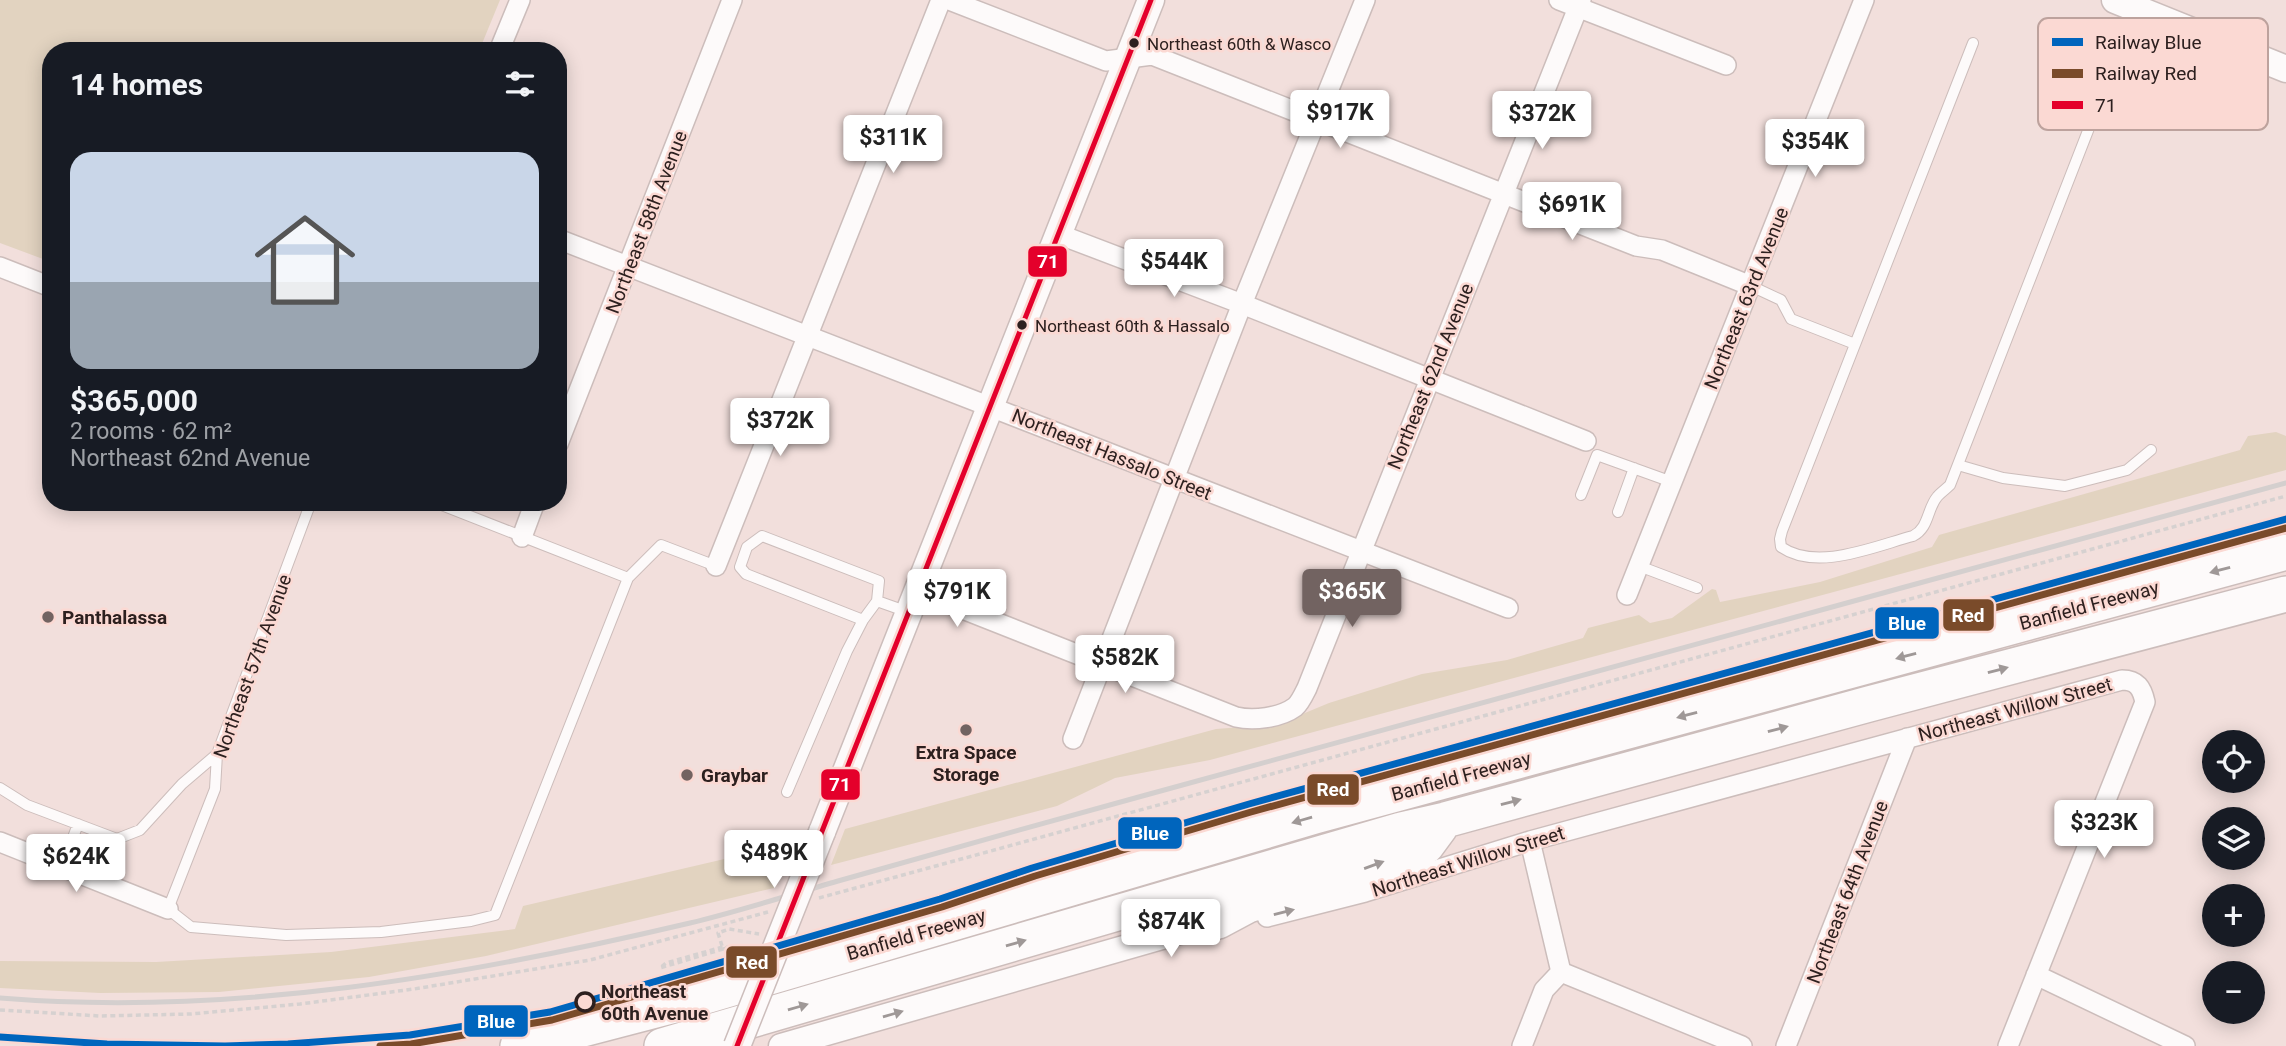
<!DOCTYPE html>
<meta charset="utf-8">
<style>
body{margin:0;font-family:Roboto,sans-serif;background:#242831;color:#f1f3f6;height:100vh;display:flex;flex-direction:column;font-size:26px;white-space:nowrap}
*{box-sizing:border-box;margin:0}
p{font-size:23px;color:#9ea1a6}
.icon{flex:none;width:38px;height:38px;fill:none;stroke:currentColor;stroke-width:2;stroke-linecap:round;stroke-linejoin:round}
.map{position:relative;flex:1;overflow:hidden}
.details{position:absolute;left:42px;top:42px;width:525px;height:469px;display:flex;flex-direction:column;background:#171b24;border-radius:28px;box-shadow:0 4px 18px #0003}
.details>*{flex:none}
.controls{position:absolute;left:2202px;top:730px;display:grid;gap:14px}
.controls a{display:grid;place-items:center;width:63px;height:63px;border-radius:50%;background:#171b24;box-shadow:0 4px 18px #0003;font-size:35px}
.price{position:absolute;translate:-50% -60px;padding:0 16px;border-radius:7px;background:#fff;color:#222;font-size:23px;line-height:46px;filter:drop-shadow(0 2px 4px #0008)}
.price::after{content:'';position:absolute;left:50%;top:42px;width:21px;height:16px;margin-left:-10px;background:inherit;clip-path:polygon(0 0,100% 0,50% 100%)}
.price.on{background:#726361;color:#fff}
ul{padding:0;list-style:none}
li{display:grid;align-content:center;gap:14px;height:371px;padding:0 28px}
li span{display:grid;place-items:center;height:217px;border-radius:21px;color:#555}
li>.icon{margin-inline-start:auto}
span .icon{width:126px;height:126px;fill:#fffc;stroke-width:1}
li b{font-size:30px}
h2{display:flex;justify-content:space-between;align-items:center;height:84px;padding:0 28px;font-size:30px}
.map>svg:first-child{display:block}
</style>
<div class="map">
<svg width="2286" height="1046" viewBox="0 0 2286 1046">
<rect width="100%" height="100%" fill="#f2dfdc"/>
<path fill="#e2d3c0" d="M0,0h500l-21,51h-428v211l-51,-19z
M2276,432l10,4v34l-1076,290 -95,18 -58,28 -226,59 14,-36 371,-100 52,-4 20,-5 41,-17 93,-29 85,-14 76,-22 5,-10 51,-13 11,8 22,-5 40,-29 4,1 4,12 100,-20 112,-35 7,-12 301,-85 8,-14z
M793,843l-19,45 -288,68 -117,21 -150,15 -119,1 -100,-5v-27l156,1 175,-10 184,-23 8,-23z"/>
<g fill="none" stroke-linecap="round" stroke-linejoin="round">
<defs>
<path id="service" d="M1973,43l-191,488 -2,8 1,8c36,25 94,-1 132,-11 16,-8 14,-27 24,-39 3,-4 9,-8 13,-12l185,-475
M1751,286l30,14 10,19 64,25
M1958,465l45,13 62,8 62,-16 24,-20
M1581,495l16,-40 75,27
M311,502l-94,252 -2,35 -47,120 23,18 95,8 95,-3 90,-11 24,-6 133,-337
M434,502l194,76 33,-33 55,21
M1618,512l16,-44
M1639,566l58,22
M877,601l-14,19 -117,-46 -6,-7 7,-20 15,-11 117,45 -2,20 31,11
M0,788l27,17 90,34 23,-9 42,-46 35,-30
M787,792l60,-141 16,-31
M62,867l16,-43"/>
<path id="minor" d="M949,0l157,61 46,-6 484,191 26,4 89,36
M1559,0l167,65
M499,51l21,-51
M1058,234l184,70 344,137
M558,239l950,369
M0,267l51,20
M558,444l174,-444
M522,537l13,-35
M716,566l225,-566
M917,591l319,126c17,4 44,1 59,-10 5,-4 9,-13 12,-19l274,-688
M1627,595l237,-595
M1073,739l169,-435 123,-304
M0,842l168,67
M1267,917l98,-25 165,-51 592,-161c15,0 20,8 23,22l-137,344
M1561,972l181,74
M2036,975l149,71
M1522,1046l22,-56 17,-18 -31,-131
M1786,1046l121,-308"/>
<path id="tertiary" d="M781,1046l437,-125"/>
<path id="secondary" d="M2115,0l171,69
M822,832l329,-832"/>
<path id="motorway" d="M1218,921l30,-16 85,-25 93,-34 14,-19
M518,1046l164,-43 633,-187 971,-264
M662,1046l739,-216 44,-10 424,-116 417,-110"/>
</defs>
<use href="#service" stroke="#ccbdbb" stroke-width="12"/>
<use href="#minor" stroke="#ccbdbb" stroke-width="22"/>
<use href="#tertiary" stroke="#ccbdbb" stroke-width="27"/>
<use href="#secondary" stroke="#ccbdbb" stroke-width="29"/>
<use href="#motorway" stroke="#ccbdbb" stroke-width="38"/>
<path stroke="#d6d1d0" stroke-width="3.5" stroke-dasharray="5 3.5" stroke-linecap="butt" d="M819,898l1467,-402
M723,949l-63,19 6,-5 60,-17 2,2
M0,1010l100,6 91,-2 109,-10 114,-15 176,-29 178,-48"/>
<use href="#service" stroke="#fdfafa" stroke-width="10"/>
<use href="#minor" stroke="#fdfafa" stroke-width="19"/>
<use href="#tertiary" stroke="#fdfafa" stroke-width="24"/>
<use href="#secondary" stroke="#fdfafa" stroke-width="26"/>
<use href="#motorway" stroke="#fdfafa" stroke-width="35"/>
<path stroke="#d4cfce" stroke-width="5" d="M0,998c232,19 465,-22 690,-75 50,-12 99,-28 148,-42 103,-29 205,-58 308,-86 379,-105 760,-208 1140,-312"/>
<defs>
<path id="secondary-bridge" d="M737,1046l85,-214"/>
</defs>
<use href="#secondary-bridge" stroke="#ccbdbb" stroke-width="29" stroke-linecap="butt"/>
<path stroke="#d6d1d0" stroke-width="3.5" stroke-dasharray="5 3.5" stroke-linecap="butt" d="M728,948l-5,1 -5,-16 11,-4 30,5"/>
<use href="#secondary-bridge" stroke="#fdfafa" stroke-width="26"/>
<defs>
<path id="bus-1" d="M737,1046l414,-1046"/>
</defs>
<use href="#bus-1" stroke="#fbd9d3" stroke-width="10"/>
<use href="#bus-1" stroke="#e4002b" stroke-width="5"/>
<defs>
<path id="rail-1" d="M0,1037l107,7 118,2 63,-2 122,-9 140,-23 390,-113 92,-31 217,-64 1037,-285"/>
<path id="rail-2" d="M380,1046l31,-2 141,-24 390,-113 93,-31 216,-64 1035,-284"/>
</defs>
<use href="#rail-1" stroke="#fbd9d3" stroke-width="12"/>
<use href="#rail-2" stroke="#fbd9d3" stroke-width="12"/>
<use href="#rail-1" stroke="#0065bd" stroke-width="7"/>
<use href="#rail-2" stroke="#7a4b2a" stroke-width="7"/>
</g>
<defs><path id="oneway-solid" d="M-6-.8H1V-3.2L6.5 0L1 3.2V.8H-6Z" transform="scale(1.75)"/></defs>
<g fill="#9f9897">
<use href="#oneway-solid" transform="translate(2220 570) rotate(165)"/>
<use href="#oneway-solid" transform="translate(1906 656) rotate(165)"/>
<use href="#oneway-solid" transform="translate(1998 670) rotate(-15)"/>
<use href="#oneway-solid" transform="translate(1687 715) rotate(165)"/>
<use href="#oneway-solid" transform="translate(1778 729) rotate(-15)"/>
<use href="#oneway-solid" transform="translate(1511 802) rotate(-15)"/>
<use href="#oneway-solid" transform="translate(1302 820) rotate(164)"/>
<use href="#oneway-solid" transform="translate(1374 865) rotate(-20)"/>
<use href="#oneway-solid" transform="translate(1284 912) rotate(-14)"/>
<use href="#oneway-solid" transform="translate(1016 943) rotate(-16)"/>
<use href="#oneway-solid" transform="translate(798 1007) rotate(-16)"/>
<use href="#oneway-solid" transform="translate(893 1014) rotate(-16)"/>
</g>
<g fill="#2d201f" stroke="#fbd9d3" stroke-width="2.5">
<circle cx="1134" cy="43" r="6"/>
<circle cx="1022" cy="325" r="6"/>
</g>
<g fill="#726361" stroke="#fbd9d3" stroke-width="2.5">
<circle cx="48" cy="617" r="7"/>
<circle cx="966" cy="730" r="7"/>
<circle cx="687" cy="775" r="7"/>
</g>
<circle fill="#fbd9d3" stroke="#2d201f" stroke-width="3.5" cx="585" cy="1002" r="9"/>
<g text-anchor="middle" stroke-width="5" stroke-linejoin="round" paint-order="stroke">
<g font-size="17" fill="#2d201f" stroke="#fbd9d3" text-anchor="start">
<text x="1147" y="50">Northeast 60th &amp; Wasco</text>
<text x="1035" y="332">Northeast 60th &amp; Hassalo</text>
</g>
<g font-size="19" fill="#2d201f" stroke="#fbd9d3">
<text transform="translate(646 222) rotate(-69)" y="7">Northeast 58th Avenue</text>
<text transform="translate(1746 298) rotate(-68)" y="7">Northeast 63rd Avenue</text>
<text transform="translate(1430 376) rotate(-68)" y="7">Northeast 62nd Avenue</text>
<text transform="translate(1112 454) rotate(22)" y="7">Northeast Hassalo Street</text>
<text transform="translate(2089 605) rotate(-15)" y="7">Banfield Freeway</text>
<text transform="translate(252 666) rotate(-70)" y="7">Northeast 57th Avenue</text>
<text transform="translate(2015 709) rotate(-15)" y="7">Northeast Willow Street</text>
<text transform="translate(1461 776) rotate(-15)" y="7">Banfield Freeway</text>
<text transform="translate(1468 861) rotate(-17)" y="7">Northeast Willow Street</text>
<text transform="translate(1847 892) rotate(-69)" y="7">Northeast 64th Avenue</text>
<text transform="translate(916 934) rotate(-16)" y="7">Banfield Freeway</text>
</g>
<g font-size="19" font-weight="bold" fill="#2d201f" stroke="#fbd9d3" text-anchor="start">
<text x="62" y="624">Panthalassa</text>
<text x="966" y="759" text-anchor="middle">Extra Space<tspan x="966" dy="22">Storage</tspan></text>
<text x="701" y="782">Graybar</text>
</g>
<g font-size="19" font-weight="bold" fill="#2d201f" stroke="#fbd9d3" text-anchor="start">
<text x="601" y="998">Northeast<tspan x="601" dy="22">60th Avenue</tspan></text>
</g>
</g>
<rect x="2038" y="18" width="230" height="112" rx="10" fill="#fbd9d3" stroke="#bda29d" stroke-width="2"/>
<rect x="2052" y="38" width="31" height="8" fill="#0065bd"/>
<rect x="2052" y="69" width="31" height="9" fill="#7a4b2a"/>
<rect x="2052" y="101" width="31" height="8" fill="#e4002b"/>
<g font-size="19" fill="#2d201f">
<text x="2095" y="49">Railway Blue</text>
<text x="2095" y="80">Railway Red</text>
<text x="2095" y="112">71</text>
</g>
<g stroke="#fbd9d3" stroke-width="2.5">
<rect x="1027" y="245" width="41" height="33" rx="7" fill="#e4002b"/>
<rect x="1942" y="598" width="53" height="34" rx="7" fill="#7a4b2a"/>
<rect x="1874" y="606" width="66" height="34" rx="7" fill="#0065bd"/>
<rect x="820" y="768" width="41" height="33" rx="7" fill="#e4002b"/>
<rect x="1306" y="773" width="54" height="33" rx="7" fill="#7a4b2a"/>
<rect x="1117" y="816" width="66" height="34" rx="7" fill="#0065bd"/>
<rect x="725" y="945" width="53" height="34" rx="7" fill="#7a4b2a"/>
<rect x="463" y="1004" width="66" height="34" rx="7" fill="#0065bd"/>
</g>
<g font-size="19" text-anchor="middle" font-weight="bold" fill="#fff">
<text x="1048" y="268">71</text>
<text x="1968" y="622">Red</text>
<text x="1907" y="630">Blue</text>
<text x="840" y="791">71</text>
<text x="1333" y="796">Red</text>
<text x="1150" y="840">Blue</text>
<text x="752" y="969">Red</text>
<text x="496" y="1028">Blue</text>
</g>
</svg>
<div class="controls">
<a><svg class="icon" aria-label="locate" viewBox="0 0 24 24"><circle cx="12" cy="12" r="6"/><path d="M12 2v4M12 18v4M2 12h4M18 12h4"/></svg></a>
<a><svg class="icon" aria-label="layers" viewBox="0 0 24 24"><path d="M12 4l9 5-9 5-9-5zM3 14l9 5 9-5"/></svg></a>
<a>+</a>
<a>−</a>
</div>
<b class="price" style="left:1340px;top:150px">$917K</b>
<b class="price" style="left:1542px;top:151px">$372K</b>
<b class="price" style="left:893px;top:175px">$311K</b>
<b class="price" style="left:1815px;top:179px">$354K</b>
<b class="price" style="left:1572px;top:242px">$691K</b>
<b class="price" style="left:1174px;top:299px">$544K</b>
<b class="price" style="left:780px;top:458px">$372K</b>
<b class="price" style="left:957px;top:629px">$791K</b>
<b class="price on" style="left:1352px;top:629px">$365K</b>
<b class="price" style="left:1125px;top:695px">$582K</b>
<b class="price" style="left:2104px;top:860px">$323K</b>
<b class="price" style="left:774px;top:890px">$489K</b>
<b class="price" style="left:76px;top:894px">$624K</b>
<b class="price" style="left:1171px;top:959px">$874K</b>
<section class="details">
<h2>14 homes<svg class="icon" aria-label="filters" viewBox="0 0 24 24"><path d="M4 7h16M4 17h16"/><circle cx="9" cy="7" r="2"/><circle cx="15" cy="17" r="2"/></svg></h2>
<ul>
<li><span style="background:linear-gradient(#c9d6e8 60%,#9aa5b1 0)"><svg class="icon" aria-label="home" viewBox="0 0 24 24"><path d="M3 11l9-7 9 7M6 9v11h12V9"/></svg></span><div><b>$365,000</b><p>2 rooms · 62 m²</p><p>Northeast 62nd Avenue</p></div></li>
</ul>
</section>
</div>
